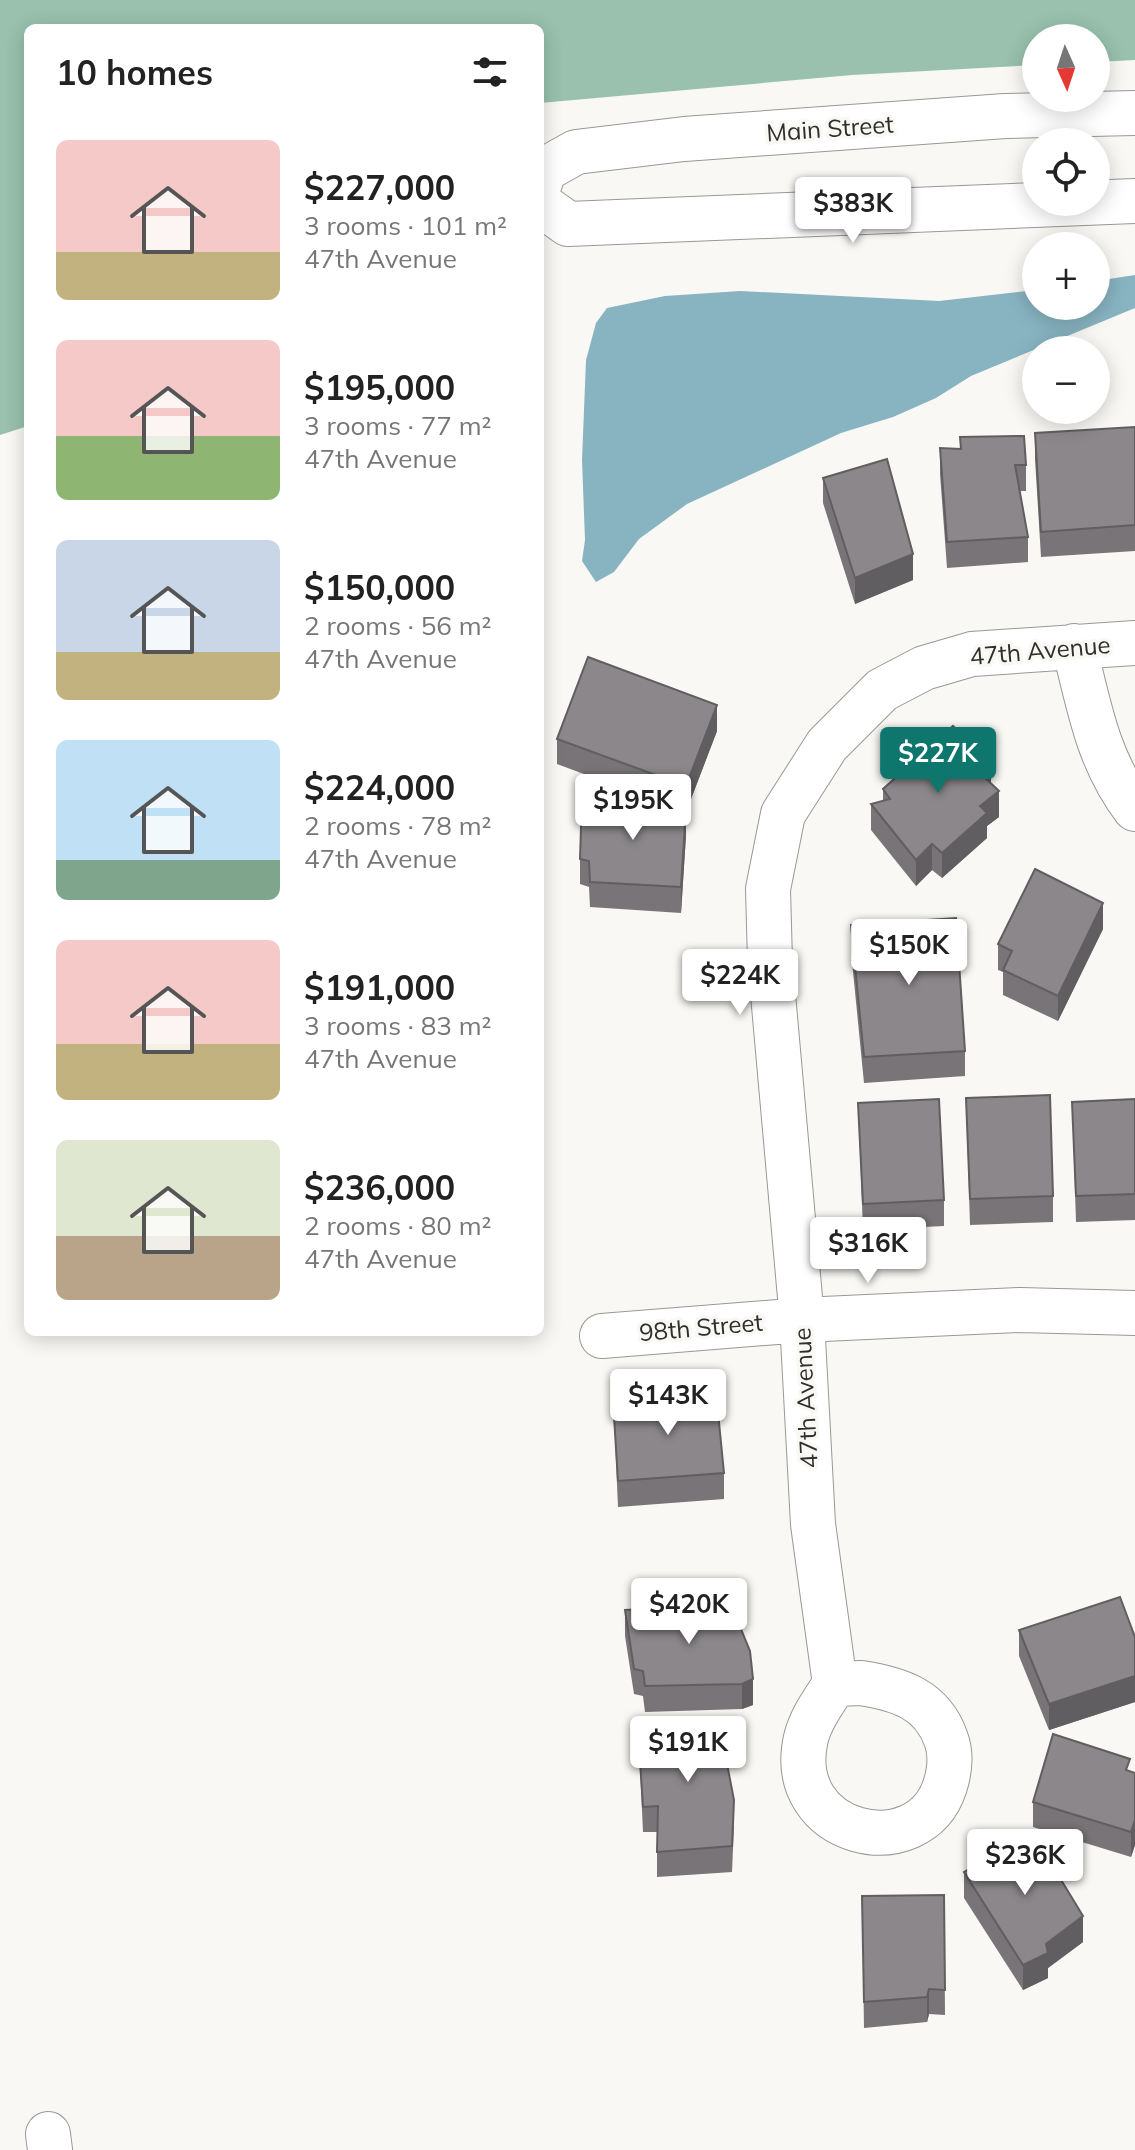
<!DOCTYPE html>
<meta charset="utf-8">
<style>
body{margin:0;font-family:Mulish,sans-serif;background:#f2f2f2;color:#222;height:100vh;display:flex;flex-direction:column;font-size:30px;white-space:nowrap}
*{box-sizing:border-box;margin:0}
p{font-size:26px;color:#767676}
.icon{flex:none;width:44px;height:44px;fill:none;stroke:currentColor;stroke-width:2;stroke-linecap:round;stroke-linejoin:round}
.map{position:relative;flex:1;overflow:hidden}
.sheet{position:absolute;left:24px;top:24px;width:520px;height:1312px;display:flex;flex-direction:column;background:#fff;border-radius:12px;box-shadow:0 4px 20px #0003}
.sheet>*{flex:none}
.needle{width:52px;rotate:177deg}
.controls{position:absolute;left:1022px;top:24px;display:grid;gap:16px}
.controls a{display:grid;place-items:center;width:88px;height:88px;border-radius:50%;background:#fff;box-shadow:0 4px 20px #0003;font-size:40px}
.price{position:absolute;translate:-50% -68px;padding:0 18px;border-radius:8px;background:#fff;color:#222;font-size:26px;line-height:52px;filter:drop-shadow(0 2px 4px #0008)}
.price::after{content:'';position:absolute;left:50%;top:48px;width:24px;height:18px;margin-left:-12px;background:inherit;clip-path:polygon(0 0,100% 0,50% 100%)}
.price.active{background:#0f766e;color:#fff}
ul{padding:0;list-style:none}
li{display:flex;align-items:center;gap:24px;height:200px;padding:0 32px}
li span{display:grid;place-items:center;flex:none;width:224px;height:160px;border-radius:12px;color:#555}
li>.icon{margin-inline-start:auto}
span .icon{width:96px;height:96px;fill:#fffc;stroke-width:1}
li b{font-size:34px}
h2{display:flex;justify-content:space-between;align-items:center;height:96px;padding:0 32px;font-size:34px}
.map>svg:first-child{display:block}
</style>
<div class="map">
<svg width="1135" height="2150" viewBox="0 0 1135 2150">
<rect width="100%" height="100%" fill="#f9f8f4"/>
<path fill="#99c1ae" d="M0,0h1135v60l-39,2v-24h-60v27l-184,10 -312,28v-75h-512v398l-28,9z"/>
<path fill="#88b4c2" d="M1135,275v33l-164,68 -35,22 -43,19 -52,16 -154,71 -48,35 -25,33 -18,10 -14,-21 3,-21 -3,-80 4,-100 10,-37 11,-15 58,-12 75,-5 199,10 97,-11v16h60v-25z"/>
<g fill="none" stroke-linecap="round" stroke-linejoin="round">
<defs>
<path id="minor" d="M540,183l4,-13 32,-18 108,-13 321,-23 130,-3
M540,204l28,20 567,-23
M1074,646c15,59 23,113 61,163
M602,1336l200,-16 218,-10 115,3
M861,1683c38,6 71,16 85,56 6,16 4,31 -1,47 -26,81 -162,51 -139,-48 5,-20 18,-37 29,-54z
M835,1684l-22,-160 -11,-204 -32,-359 -2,-72 15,-75 44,-69 55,-55 42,-22 48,-14 163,-11
M48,2134l2,16"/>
</defs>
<use href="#minor" stroke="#999894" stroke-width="46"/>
<use href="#minor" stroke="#fff" stroke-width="44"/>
</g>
<path fill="#787477" d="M1135,427v124l-94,6 -6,-98v-26z
M960,437l66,28v26h-6l8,46v25l-81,6 -7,-94v-26l20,1z
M823,478l90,102 -58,24 -32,-101z
M717,731l-31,81v23l-5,78 -91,-6 -1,-20 -9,-3v-25l95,-51 -118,-44v-25z
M991,783l8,34 -12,9v12l-45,40 -10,-8 -16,16 -45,-56v-26l12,-3v-12z
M851,925l114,126v25l-101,7 -13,-132z
M1103,929l-45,92 -55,-26v-23l-5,-2v-26z
M966,1098l87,98v26l-83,3z
M1135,1099v121l-59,2 -4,-120z
M858,1103l86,97v26l-81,4z
M621,1397l103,76v26l-106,8 -4,-91h7z
M731,1605l22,100 -11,4 -97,3 -2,-16 -9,-2 -9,-58v-26z
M1019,1630l116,7v65l-86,28 -30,-74z
M648,1722l86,104 -2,46 -75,5v-45h-14l-4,-86 9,-1z
M1130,1771l5,2v72l-4,12 -98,-30v-25z
M964,1872l119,70 -35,26v10l-25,12 -59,-92z
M944,1895l1,120 -16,-1 -2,8 -63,6 -2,-132z"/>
<path fill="#615e61" d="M913,554v26l-58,24v-26z
M717,705v26l-31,81v-26z
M991,764v25l-11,-16z
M999,791v26l-12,9v12l-45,40v-25l38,-47z
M686,809v26l-5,78v-26z
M932,844v26l-16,16v-26z
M1103,903v26l-45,92v-25z
M1135,1676v26l-86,28v-26z
M753,1679v26l-11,4v-25z
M1135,1820v25l-4,12v-25z
M1083,1916v26l-35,26v10l-25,12v-25l23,-21z
M929,1989v25l-2,8v-25z"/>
<path fill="#8b878a" stroke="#615e61" stroke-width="2" d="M1135,427v98l-94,7 -6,-99z
M1024,436l2,29h-11l13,72 -81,5 -7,-94 21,1 -1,-12z
M887,459l26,95 -58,24 -32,-100z
M588,657l129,48 -31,81 -129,-47z
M953,726l38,38 -11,9 19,18 -19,15 7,7 -45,40 -10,-9 -16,16 -45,-56 19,-5 -7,-10z
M582,796l104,13 -5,78 -91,-5 -1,-21 -9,-2z
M1035,869l68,34 -45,93 -55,-26 9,-19 -14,-7z
M956,918l9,133 -101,6 -13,-132z
M1050,1095l3,101 -83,3 -4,-101z
M939,1099l5,101 -81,4 -5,-101z
M1135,1099v95l-59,2 -4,-94z
M716,1392l8,81 -106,8 -4,-65h8l-1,-19z
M1120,1597l15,40v39l-86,28 -30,-74z
M731,1605l19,46 3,28 -11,5 -97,2 -2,-15 -9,-2 -9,-59z
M718,1717l16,83 -2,46 -75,6 1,-46 -15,1 -4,-61 13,-2 -4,-22z
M1053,1734l77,25 -4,11 9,3v47l-4,12 -98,-30z
M1032,1832l51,84 -37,28 2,9 -25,12 -59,-93z
M944,1895l1,95 -16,-1 -2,8 -63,5 -2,-106z"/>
<g text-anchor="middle" stroke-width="7" stroke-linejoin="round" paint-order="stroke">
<g font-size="24" fill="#2f2e2c" stroke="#f9f8f4">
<text transform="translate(830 129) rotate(-4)" y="8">Main Street</text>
<text transform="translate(1040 651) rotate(-5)" y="8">47th Avenue</text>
<text transform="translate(701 1328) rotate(-5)" y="8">98th Street</text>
<text transform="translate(806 1398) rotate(-93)" y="8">47th Avenue</text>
</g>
</g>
</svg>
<div class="controls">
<a><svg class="needle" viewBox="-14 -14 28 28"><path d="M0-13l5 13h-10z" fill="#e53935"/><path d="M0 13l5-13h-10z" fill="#767676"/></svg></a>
<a><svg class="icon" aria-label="locate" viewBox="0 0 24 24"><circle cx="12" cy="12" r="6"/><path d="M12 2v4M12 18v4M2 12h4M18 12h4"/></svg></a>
<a>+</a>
<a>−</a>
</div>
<b class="price" style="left:853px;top:245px">$383K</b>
<b class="price active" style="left:938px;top:795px">$227K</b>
<b class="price" style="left:633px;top:842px">$195K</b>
<b class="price" style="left:909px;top:987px">$150K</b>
<b class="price" style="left:740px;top:1017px">$224K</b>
<b class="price" style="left:868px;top:1285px">$316K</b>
<b class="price" style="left:668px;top:1437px">$143K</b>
<b class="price" style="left:689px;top:1646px">$420K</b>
<b class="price" style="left:688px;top:1784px">$191K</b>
<b class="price" style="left:1025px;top:1897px">$236K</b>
<section class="sheet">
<h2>10 homes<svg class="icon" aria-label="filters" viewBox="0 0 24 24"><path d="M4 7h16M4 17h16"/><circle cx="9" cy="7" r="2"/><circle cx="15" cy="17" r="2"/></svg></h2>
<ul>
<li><span style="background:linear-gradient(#f6c9c9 70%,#c2b280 0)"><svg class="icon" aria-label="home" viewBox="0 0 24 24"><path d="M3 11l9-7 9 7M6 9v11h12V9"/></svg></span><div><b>$227,000</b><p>3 rooms · 101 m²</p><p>47th Avenue</p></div></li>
<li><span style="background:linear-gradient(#f6c9c9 60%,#8fb573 0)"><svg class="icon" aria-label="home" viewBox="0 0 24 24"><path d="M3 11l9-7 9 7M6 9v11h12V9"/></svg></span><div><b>$195,000</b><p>3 rooms · 77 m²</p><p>47th Avenue</p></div></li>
<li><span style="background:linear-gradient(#c9d6e8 70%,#c2b280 0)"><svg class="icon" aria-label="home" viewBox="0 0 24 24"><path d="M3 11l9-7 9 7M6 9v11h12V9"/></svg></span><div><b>$150,000</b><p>2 rooms · 56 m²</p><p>47th Avenue</p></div></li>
<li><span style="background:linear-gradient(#bfe0f5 75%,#7fa58c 0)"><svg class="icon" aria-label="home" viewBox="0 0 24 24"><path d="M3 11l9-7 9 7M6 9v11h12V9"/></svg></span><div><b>$224,000</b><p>2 rooms · 78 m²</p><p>47th Avenue</p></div></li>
<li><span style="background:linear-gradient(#f6c9c9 65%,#c2b280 0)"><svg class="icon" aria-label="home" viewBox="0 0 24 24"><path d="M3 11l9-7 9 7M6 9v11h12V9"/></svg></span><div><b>$191,000</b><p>3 rooms · 83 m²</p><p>47th Avenue</p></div></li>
<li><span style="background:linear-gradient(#dfe7d0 60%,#b9a48a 0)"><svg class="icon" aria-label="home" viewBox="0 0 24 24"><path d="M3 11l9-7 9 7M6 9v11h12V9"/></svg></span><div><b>$236,000</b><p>2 rooms · 80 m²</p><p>47th Avenue</p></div></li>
</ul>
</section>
</div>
